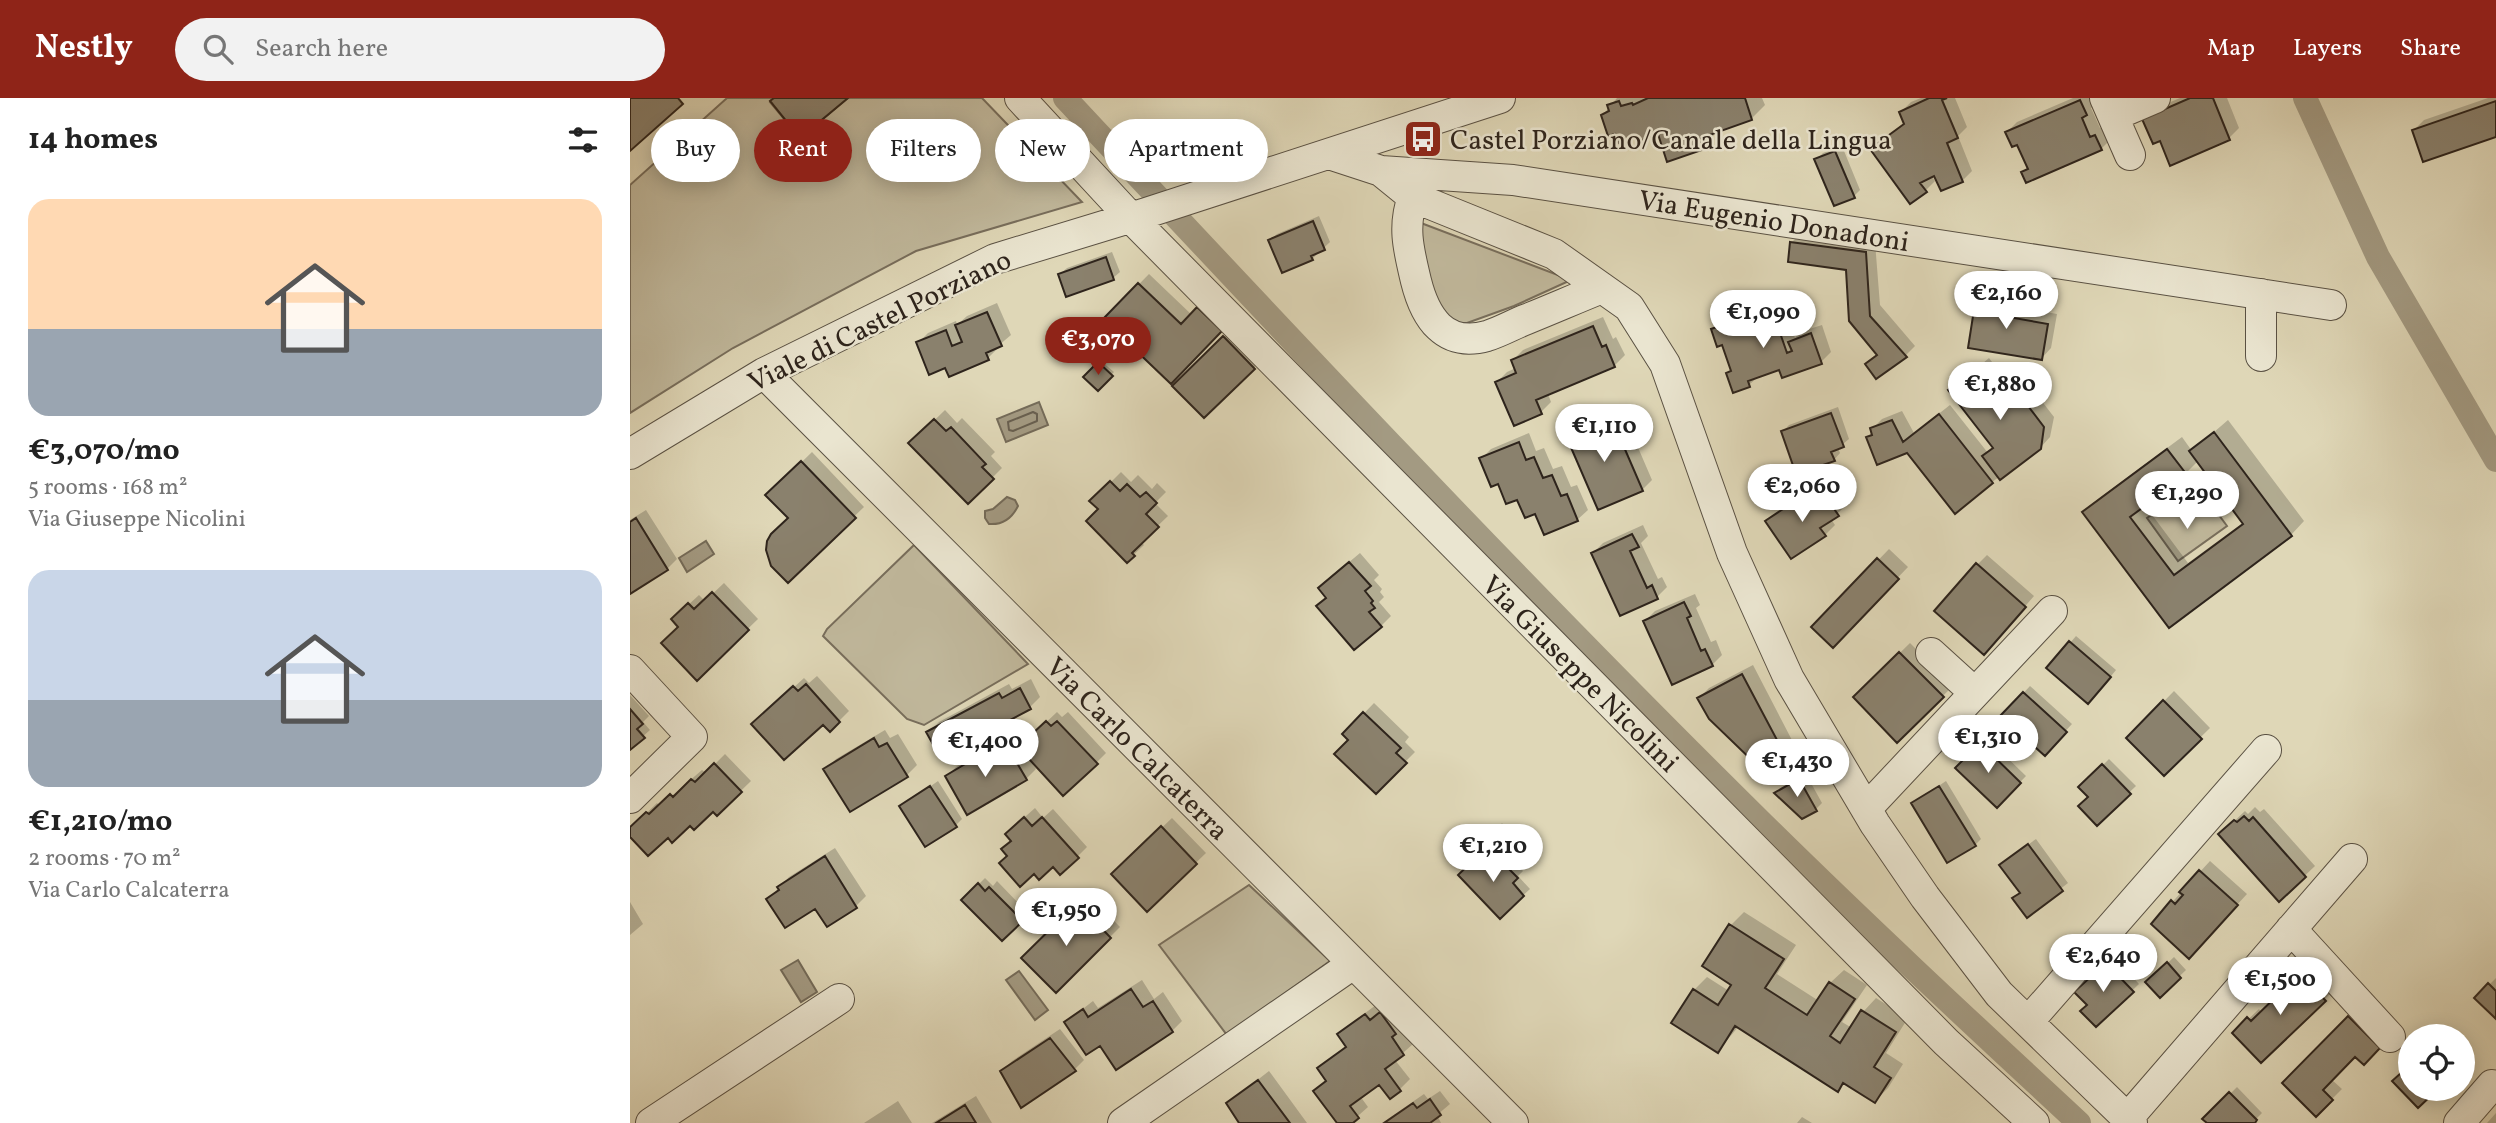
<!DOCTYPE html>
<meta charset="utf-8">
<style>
body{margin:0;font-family:Vollkorn,serif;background:#f2f2f2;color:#222;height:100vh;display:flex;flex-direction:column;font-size:26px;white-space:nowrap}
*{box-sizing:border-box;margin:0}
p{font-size:23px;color:#767676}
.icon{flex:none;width:38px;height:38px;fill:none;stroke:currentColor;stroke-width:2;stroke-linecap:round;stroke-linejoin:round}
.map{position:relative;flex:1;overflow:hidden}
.drawer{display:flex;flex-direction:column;background:#fff;width:630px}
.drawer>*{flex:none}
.banner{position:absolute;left:21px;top:21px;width:665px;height:63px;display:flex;gap:14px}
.buttons{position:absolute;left:1768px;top:926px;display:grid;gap:14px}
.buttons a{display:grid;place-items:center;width:77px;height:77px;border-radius:50%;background:#fff;box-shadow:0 4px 18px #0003;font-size:35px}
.price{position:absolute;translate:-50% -60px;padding:0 16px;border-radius:24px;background:#fff;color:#222;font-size:23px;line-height:46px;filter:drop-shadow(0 2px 4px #0008)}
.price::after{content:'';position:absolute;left:50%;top:42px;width:21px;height:16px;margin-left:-10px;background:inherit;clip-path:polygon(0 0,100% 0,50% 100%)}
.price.active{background:#8f2418;color:#fff}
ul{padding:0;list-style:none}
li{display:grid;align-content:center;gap:14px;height:371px;padding:0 28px}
li span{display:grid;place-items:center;height:217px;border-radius:21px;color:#555}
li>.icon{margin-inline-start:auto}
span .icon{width:126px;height:126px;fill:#fffc;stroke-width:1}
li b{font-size:30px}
h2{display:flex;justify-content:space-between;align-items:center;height:84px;padding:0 28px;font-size:30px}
.pill{padding:0 24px;border-radius:32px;background:#fff;box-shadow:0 4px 18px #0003;font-size:24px;line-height:63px}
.pill.active{background:#8f2418;color:#fff}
header{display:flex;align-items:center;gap:42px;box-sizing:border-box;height:98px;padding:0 35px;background:#8f2418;color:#fff}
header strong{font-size:33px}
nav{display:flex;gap:38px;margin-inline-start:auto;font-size:24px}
.search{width:490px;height:63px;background:#f2f2f2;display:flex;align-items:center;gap:18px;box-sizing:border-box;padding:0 24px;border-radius:38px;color:#767676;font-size:26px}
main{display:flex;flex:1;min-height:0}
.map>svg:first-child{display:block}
</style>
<header>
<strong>Nestly</strong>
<div class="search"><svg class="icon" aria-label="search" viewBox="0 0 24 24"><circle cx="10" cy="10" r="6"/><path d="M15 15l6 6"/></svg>Search here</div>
<nav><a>Map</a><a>Layers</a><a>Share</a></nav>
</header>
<main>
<section class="drawer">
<h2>14 homes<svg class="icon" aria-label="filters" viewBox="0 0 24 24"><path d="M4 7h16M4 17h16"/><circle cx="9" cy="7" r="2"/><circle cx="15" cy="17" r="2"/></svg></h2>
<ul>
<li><span style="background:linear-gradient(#ffd9b3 60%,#9aa5b1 0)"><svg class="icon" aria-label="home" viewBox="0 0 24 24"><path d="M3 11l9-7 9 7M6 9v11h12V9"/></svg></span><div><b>€3,070/mo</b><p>5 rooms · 168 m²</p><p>Via Giuseppe Nicolini</p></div></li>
<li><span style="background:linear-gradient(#c9d6e8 60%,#9aa5b1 0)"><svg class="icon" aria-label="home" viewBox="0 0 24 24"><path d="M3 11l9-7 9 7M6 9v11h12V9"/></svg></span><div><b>€1,210/mo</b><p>2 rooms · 70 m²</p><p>Via Carlo Calcaterra</p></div></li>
</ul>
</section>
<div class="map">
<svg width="1866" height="1025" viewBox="0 0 1866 1025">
<rect width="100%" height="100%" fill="#dfd7b7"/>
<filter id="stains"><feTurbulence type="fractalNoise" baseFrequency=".00286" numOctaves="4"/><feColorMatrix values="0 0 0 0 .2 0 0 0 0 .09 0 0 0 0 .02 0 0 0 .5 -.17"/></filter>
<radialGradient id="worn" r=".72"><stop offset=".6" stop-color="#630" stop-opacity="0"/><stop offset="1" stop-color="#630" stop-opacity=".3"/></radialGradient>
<path fill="#c1b99d" stroke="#786e5c" stroke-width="2" d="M97,0h47l-4,4 30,36 48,-40h134l100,104 -166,49 -183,97 -103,65v-228z
M791,125l150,57 -57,26 -47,17h-11l-18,-7 -24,-91z
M1566,386l31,42 -49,35 -31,-43z
M284,447l114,119 -104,61 -17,-6 -84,-83 4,-7z
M619,787l81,76 -103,74 -68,-90z"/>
<path fill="#a39a82" stroke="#746b59" stroke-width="2" d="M409,304l9,23 -42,17 -9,-23z
M377,399l8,3 3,6c-6,12 -16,19 -29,18l-4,-6v-7l8,-2z
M76,443l8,13 -27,18 -8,-14z
M872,727l25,25 -13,13 -25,-25z
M168,862l19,32 -16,10 -20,-32z
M389,873l29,39 -13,10 -29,-40z"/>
<path fill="#0003" fill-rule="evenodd" d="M987,0h145l3,7 -13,13 -39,14 1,3 -13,13 -42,-16 -20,2 -36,-19z
M1291,0h34l12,29 -9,9 14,35 -10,10 -31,-6 4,6 -10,10 -53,-42 33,-27 -4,-10 10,-10z
M1443,0h20l3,6 -5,4 9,20 5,-2 6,13 -10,10 -78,23 6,-5 -11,-24 -11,-11 10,-10z
M1550,0h47l12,30 -10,10 -58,25 -17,-54z
M1858,0h8v37l-82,-5 10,-10z
M1212,48l18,44 -6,6 -38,-36 7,-7z
M689,118l11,26 -18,17 -42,-19 7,-6z
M1172,134l73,10 5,63 35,41 -10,10 -38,8 11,-11 -31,-84 -55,-27z
M482,154l8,20 -7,6 -53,-4 7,-6z
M519,176l43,41 16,-17 23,22 -60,62 -66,-63z
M1358,189l37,7 -2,14 34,6 -6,34 -10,11 -63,-61z
M1158,198l6,17 -6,6 7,19 5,-6 22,-7 9,27 -10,10 -41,5 -20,8 -11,10 -21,-12 5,-4 -10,-26 -10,-13 11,-10 15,-6 2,5 18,-6 10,-10z
M367,205l14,32 -13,11v2l-10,10 -38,16 -4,-8 -28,-23 10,-10 28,-12 1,4 10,-9z
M973,219l10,22 3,-2 9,18 -11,11 -66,28 3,8 -10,10 -26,11 -18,-41 10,-10 9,-4 -3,-8 10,-10z
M604,229l30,31 -60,58 -30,-30z
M1359,260l21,28 7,-5 7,10 6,-5 24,31 -4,20 -10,11 -48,34 -124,-45 5,-5 -1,-3 10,-10 20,-8 12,22 36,-28 38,48 6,-6 -43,-57z
M471,263l13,11 -16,17 -12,-12z
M1208,309l11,32 -11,9 2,5 -6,7 -51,-29 6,-6z
M991,310l31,72 -10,10 -74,-53 10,-11z
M315,312l12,13 5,-5 33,34 -4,4 11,12 -34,34 -57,-59z
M1598,322l76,101 -13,14 -122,90 -85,-113 14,-13 84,-62 10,14zM1568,363l46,61 -56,41 -44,-59 42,-31z
M899,335l7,18 8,-3 9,21 9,-3 9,21 6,-2 11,25 -11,10 -41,-8 -37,-30 -18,-23 10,-10z
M182,354l52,55 -76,73 2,-62 -22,-23z
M491,374l10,10 7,-7 14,14 5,-6 9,9 -11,11 13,13 -27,26 3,3 -17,16 -27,-52 -8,-8z
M1202,383l16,23 -17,15 4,6 -10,10 -57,-13 10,-10 28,-19 3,3z
M16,412l31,49 -10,10 -37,23v-72z
M1013,427l5,11 -7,7 17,36 4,-2 5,10 -10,10 -36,17 -28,-61 10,-10z
M1259,451l19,18 -75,78 -19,-18z
M730,455l19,22 -5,5 8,9 -2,3 4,5 -5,5 12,14 -10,10 -54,-29 3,-19z
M1357,457l47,41 -40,46 -17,-77z
M94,485l34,36 -61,59 -17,-51 -7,-8 26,-24 6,6z
M1065,496l5,11 -4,3 15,34 5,-2 6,15 -10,10 -67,-44 10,-10z
M1446,538l40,34 -21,26 -25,-53z
M1280,545l43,43 -56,55 -42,-44z
M1123,567l42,81 -10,10 -86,-58 10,-10z
M187,578l32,35 -19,19 -7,-8 -59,-7 40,-37 5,5z
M401,581l9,18 -10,10 -89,47 -12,-22 10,-10 70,-38 3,5z
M1400,588l42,38 -28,30 -42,-38z
M1544,593l36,37 -46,45 -36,-35z
M0,597l19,21 -6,6 7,8 -20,18z
M744,605l35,34 -4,5 10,10 -39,39 -26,-51 -6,-6z
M427,614l5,5 6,-5 38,41 -10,10 -64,-1 4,7 -10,10 -79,-3 10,-10 51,-29 6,10 6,-4 2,2z
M255,632l5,8 8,-4 19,31 -10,10 -81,-6 10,-10z
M1357,640l39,38 -29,30 -39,-38z
M95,656l26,27 -34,33 -4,-5 -45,26h-38v-6l27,-26 3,3 42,-36 4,3z
M1479,661l27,27 -39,37 -7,-26 -9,-10z
M1176,676l16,29 -6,6 -40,-16 6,-6z
M308,683l24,38 -6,6 -55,-18z
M1316,683l35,58 -6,6 -62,-42z
M1625,709l5,5 4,-3 51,57 -36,34 -49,-75 15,-14 3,3z
M405,710l8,10 10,-9 34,38 -10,10 -23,7 -45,-9 8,-31z
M542,720l34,35 -59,57 -34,-36z
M1406,741l32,44 -41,32 -13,-17 7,-6 -13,-33z
M205,750l31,48 -10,10 -29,19 -11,-18 -48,-8 21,-22z
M858,751l8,9 8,-7 19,20 -5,5 12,13 -30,27 -39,-41z
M1580,763l37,33 -48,52 -46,-23z
M355,780l8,8 4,-5 31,32 -26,26 -39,-39z
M458,796l32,33 -64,64 -32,-33z
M0,804l13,22 -13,11z
M1114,814l52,33 -19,29 42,27 11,-18 14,-13 23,15 -25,37 10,6 11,-16 13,-14 32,20 -22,35 17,11 -15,24 -13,13 -30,-19 -7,7 -99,-63 -21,25 -24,-61 13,-13 22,14 5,-7 -3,-59z
M1484,859l25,27 -43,41 -7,-20 -12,-13z
M1544,859l12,13 -26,25 -12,-13z
M1675,862l29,30 -73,71 -27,-28 25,-24 3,4 26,-25 -6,-6z
M1866,880v39l-20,-19z
M512,882l12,19 9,-7 19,29 -10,10 -56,36 -15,-23 -35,-22 27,-21 5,7z
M761,906l22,40 -18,16 15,19 -10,10 -21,-7 -19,14 8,11 -18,16h-11l-24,-32 12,-11 -8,-12 28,-23 -8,-10 10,-10 27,-20 4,6z
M1729,910l30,29 -25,26 -9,-9 -24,25 11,10 -26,26 -32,-32z
M430,931l24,31 -10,10 -72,1 10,-10z
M639,973l38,52h-66l-13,-20z
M1607,989l25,26 -10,10h-43l-4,-4z
M810,993l10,13 -13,11 4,8h-59l42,-29 4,5z
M346,998l16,27h-60z
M268,1003l14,22h-48z
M1866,1015v10h-9z
M1172,1019l10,6h-15z"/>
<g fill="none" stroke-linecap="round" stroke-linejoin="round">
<path stroke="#685f4f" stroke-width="2" d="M403,314l4,2v7l-24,10 -4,-1 -1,-8z"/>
<path stroke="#a39a82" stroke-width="24" d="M435,0c226,242 452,483 688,716 106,105 216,207 326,309
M1675,0l73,159 118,203"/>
</g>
<path fill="#8a816d" stroke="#2e241c" stroke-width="2" d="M0,0h48l5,6 -53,47z
M144,0h74l-48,40 -30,-37z
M1018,0h97l7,22 -54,19 4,11 -35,12 -9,-28 -18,7 -2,-5 -19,7 -4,-9 -7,2 -7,-21 8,-4 -2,-6 12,-4 2,5 11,-3 1,2z
M1299,0h18l-5,2 16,38 -11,5 16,39 -22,9 -7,-15 -14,7 7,9 -17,12 -40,-55 34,-25 -5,-12z
M1560,0h23l17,42 -60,26 -10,-25 -7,3 -11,-25z
M1450,2l7,15 -5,3 8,19 5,-2 7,15 -76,33 -5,-11 7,-3 -11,-24 -5,2 -7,-15z
M1866,3v36l-73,25 -11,-32z
M1205,53l20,47 -21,8 -20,-47z
M683,123l12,29 -14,6 2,4 -31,13 -14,-33z
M1160,144l76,10 4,64 37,41 -31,22 -11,-15 12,-9 -28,-34 -3,-51 -58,-8z
M476,159l8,23 -48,17 -8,-23z
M508,185l43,41 16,-17 25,24 -51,53 -68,-65z
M1346,199l40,6 -2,15 34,6 -6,36 -74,-12z
M1148,207l7,20 -7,2 9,26 5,-2 -4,-9 23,-9 11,31 -40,14 -3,-8 -31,11 2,6 -17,6 -7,-20 5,-2 -9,-26 -5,2 -6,-18 18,-6 2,5 28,-9 -2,-6z
M357,214l15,34 -16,7 3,7 -40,17 -4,-9 -16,7 -13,-33 30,-12 6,16 10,-4 -7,-17z
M963,228l9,21 4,-2 9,22 -79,33 6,14 -28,12 -19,-44 21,-9 -5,-13z
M593,238l32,33 -51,49 -32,-32z
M468,264l15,14 -15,15 -15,-14z
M1348,269l21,28 7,-5 7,9 6,-5 25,33 -3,22 -41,31 -18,-24 11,-8 -45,-58z
M1201,315l13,34 -13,5 4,9 -39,13 -15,-43z
M1309,316l54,69 -38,31 -48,-61 -30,12 -11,-28 6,-2 -2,-7 22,-8 11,22z
M981,319l32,74 -45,19 -32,-74z
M304,321l12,12 5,-4 35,37 -4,3 12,12 -26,25 -60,-61z
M1584,334l78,104 -123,92 -87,-116 85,-63 20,26 -57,42 44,58 69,-51 -54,-73z
M889,344l7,18 8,-3 9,21 9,-3 9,21 6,-2 11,27 -34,14 -9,-21 -10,4 -8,-18 -11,4 -8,-20 -7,3 -12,-29z
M171,363l55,57 -68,65 -17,-17 -5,-16 1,-9 4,-7 17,-16 -23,-23z
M480,383l10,10 7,-7 13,13 6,-5 11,11 -11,11 13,13 -27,26 3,3 -8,7 -41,-42 12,-12 -9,-8z
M1191,392l18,26 -19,12 6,8 -35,23 -26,-38 30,-20 3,4z
M6,420l32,52 -38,24v-72z
M1002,436l7,13 -9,4 17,37 5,-3 6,14 -38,17 -29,-63z
M1247,460l22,21 -66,69 -22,-21z
M719,464l22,24 -6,5 8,10 -2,2 4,5 -6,4 13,15 -28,23 -38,-44 10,-8 -8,-10z
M1346,465l50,44 -42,48 -50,-44z
M82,494l37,38 -52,51 -36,-38 17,-16 -7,-8 17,-16 6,6z
M1054,504l7,14 -4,2 14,33 4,-2 8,17 -41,19 -29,-64z
M1439,543l42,36 -23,27 -42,-36z
M1269,554l45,45 -47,46 -44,-46z
M1112,576l44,83 -24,13 -53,-51 -12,-21z
M176,586l34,38 -10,10 -7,-7 -39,35 -33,-36 42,-38 5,5z
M390,590l11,21 -91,48 -14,-25 73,-39 3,5z
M1393,594l44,40 -22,24 -45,-40z
M1533,602l39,39 -38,37 -38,-38z
M0,611l13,15 -6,5 8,9 -15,12z
M733,614l38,36 -5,5 11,10 -31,31 -42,-40 14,-14 -6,-6z
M416,623l5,5 6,-5 41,43 -35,32 -45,-49z
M244,640l5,9 8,-4 21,34 -58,35 -27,-43z
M1350,645l41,40 -24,25 -42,-40z
M367,647l6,10 7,-4 17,29 -60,35 -22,-39z
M84,665l28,29 -25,24 -4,-4 -19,18 -4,-4 -18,17 -4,-5 -20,18 -18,-19v-10l16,-15 3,2 21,-20 3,3 18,-18 4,3z
M1472,666l29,30 -34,32 -19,-20 10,-9 -10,-10z
M1169,681l18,32 -15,8 -28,-26z
M300,688l27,41 -32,20 -26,-41z
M1309,688l37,60 -29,17 -36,-60z
M1614,718l5,5 4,-4 53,60 -27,25 -61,-68 16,-14 3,2z
M394,719l8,9 10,-9 37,41 -19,17 -7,-8 -14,13 -5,-6 -14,13 -21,-24 8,-7 -6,-7 10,-8 -6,-7z
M531,728l36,38 -50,48 -36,-38z
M1398,746l35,47 -36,27 -15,-20 8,-5 -21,-28z
M850,756l9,9 7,-7 22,22 -5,5 11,13 -24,23 -42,-44z
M195,758l32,52 -30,19 -12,-18 -30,19 -19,-29 13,-9 -2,-3z
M1569,772l39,35 -49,54 -38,-35 20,-24 4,4 8,-9 -4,-3z
M348,785l7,8 4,-4 34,34 -21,20 -41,-41z
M447,805l34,35 -55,55 -35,-35z
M1099,826l55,35 -19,29 42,27 22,-33 26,17 -25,37 10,7 21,-33 35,22 -22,35 17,11 -16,25 -32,-20 -5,9 -103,-66 -17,27 -47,-30 22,-34 25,16 13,-20 -29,-19z
M1537,864l14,16 -21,20 -15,-16z
M1476,865l28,29 -38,35 -16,-16 7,-6 -13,-13z
M1664,870l32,33 -65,62 -29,-30 15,-16 4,4 34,-33 -6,-6z
M1858,885l8,8v28l-22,-21z
M501,891l12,18 10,-6 20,31 -57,38 -16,-24 -14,9 -22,-33 19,-13 5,8z
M750,914l16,22 -4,3 12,18 -19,14 16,22 -11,8 -11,-14 -29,21 9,12 -6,5h-16l-24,-32 13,-10 -9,-13 29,-21 -9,-13 28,-20 5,6z
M1718,918l32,32 -16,17 -9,-8 -32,33 10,10 -17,17 -34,-34z
M420,940l26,33 -55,37 -21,-37z
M1780,967v23l40,2 -9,8 -6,-6 -17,16 -26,-27z
M628,982l32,43h-51l-13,-20z
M1599,994l28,28 -2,3h-48l-5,-4z
M800,1001l11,16 -11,8h-46l29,-20 4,5z
M335,1007l11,18h-40z"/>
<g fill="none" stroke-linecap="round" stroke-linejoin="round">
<defs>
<path id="minor" d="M390,0l111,120 815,824 88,81
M1475,0l25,57
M1483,18l42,-18
M699,56l52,17 32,26 141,57 75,53 36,57 67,189 57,126 86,145 50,73 74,97 133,129
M751,73l132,9 818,125
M783,99c-11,30 -4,54 3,84 9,36 28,67 71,55 13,-4 27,-12 40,-17 25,-10 50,-21 75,-31
M1631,196v62
M134,275l749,750
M0,356l134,-81 231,-114 151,-46 354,-115
M1301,555l44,40
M0,572l62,67 -62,61
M1236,711l186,-198
M1661,831l99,108
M1398,924l238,-272
M1497,1021l225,-260
M21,1025l188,-124
M493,1025l230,-159
M1829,1025l33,-38"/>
</defs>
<use href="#minor" stroke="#5a5143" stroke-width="32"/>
<use href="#minor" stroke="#eae5d0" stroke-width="30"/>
</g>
<defs>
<symbol id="bus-square" viewBox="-11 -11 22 22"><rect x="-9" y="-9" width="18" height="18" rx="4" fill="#8f2418" stroke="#eae5d0"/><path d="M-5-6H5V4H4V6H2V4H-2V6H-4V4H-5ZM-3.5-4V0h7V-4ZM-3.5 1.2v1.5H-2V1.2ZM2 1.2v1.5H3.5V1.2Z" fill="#fff"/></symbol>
</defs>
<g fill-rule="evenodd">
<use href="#bus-square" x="771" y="19" width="44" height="44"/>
</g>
<g text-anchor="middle" stroke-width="5" stroke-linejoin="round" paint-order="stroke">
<g font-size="28" fill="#2e241c" stroke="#eae5d0" text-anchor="start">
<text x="820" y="51">Castel Porziano/Canale della Lingua</text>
</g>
<g font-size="28" fill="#2e241c" stroke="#eae5d0">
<text transform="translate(1144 122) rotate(9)" y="10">Via Eugenio Donadoni</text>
<text transform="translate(249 222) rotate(-26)" y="10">Viale di Castel Porziano</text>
<text transform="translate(951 575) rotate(45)" y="10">Via Giuseppe Nicolini</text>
<text transform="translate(508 650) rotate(45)" y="10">Via Carlo Calcaterra</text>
</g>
</g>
<rect width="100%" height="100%" filter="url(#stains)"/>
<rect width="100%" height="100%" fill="url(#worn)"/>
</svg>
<div class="buttons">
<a><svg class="icon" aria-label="locate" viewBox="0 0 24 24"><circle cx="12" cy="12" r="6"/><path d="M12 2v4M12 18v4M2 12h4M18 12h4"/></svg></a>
</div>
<b class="price" style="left:1376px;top:233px">€2,160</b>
<b class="price" style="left:1133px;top:252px">€1,090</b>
<b class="price active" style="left:468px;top:279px">€3,070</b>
<b class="price" style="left:1370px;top:324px">€1,880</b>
<b class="price" style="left:974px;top:366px">€1,110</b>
<b class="price" style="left:1172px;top:426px">€2,060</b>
<b class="price" style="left:1557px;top:433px">€1,290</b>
<b class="price" style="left:1358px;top:677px">€1,310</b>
<b class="price" style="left:355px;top:681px">€1,400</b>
<b class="price" style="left:1167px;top:701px">€1,430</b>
<b class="price" style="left:863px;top:786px">€1,210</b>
<b class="price" style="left:436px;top:850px">€1,950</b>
<b class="price" style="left:1473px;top:896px">€2,640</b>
<b class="price" style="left:1650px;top:919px">€1,500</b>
<div class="banner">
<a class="pill">Buy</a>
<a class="pill active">Rent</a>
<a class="pill">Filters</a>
<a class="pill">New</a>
<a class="pill">Apartment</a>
</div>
</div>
</main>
